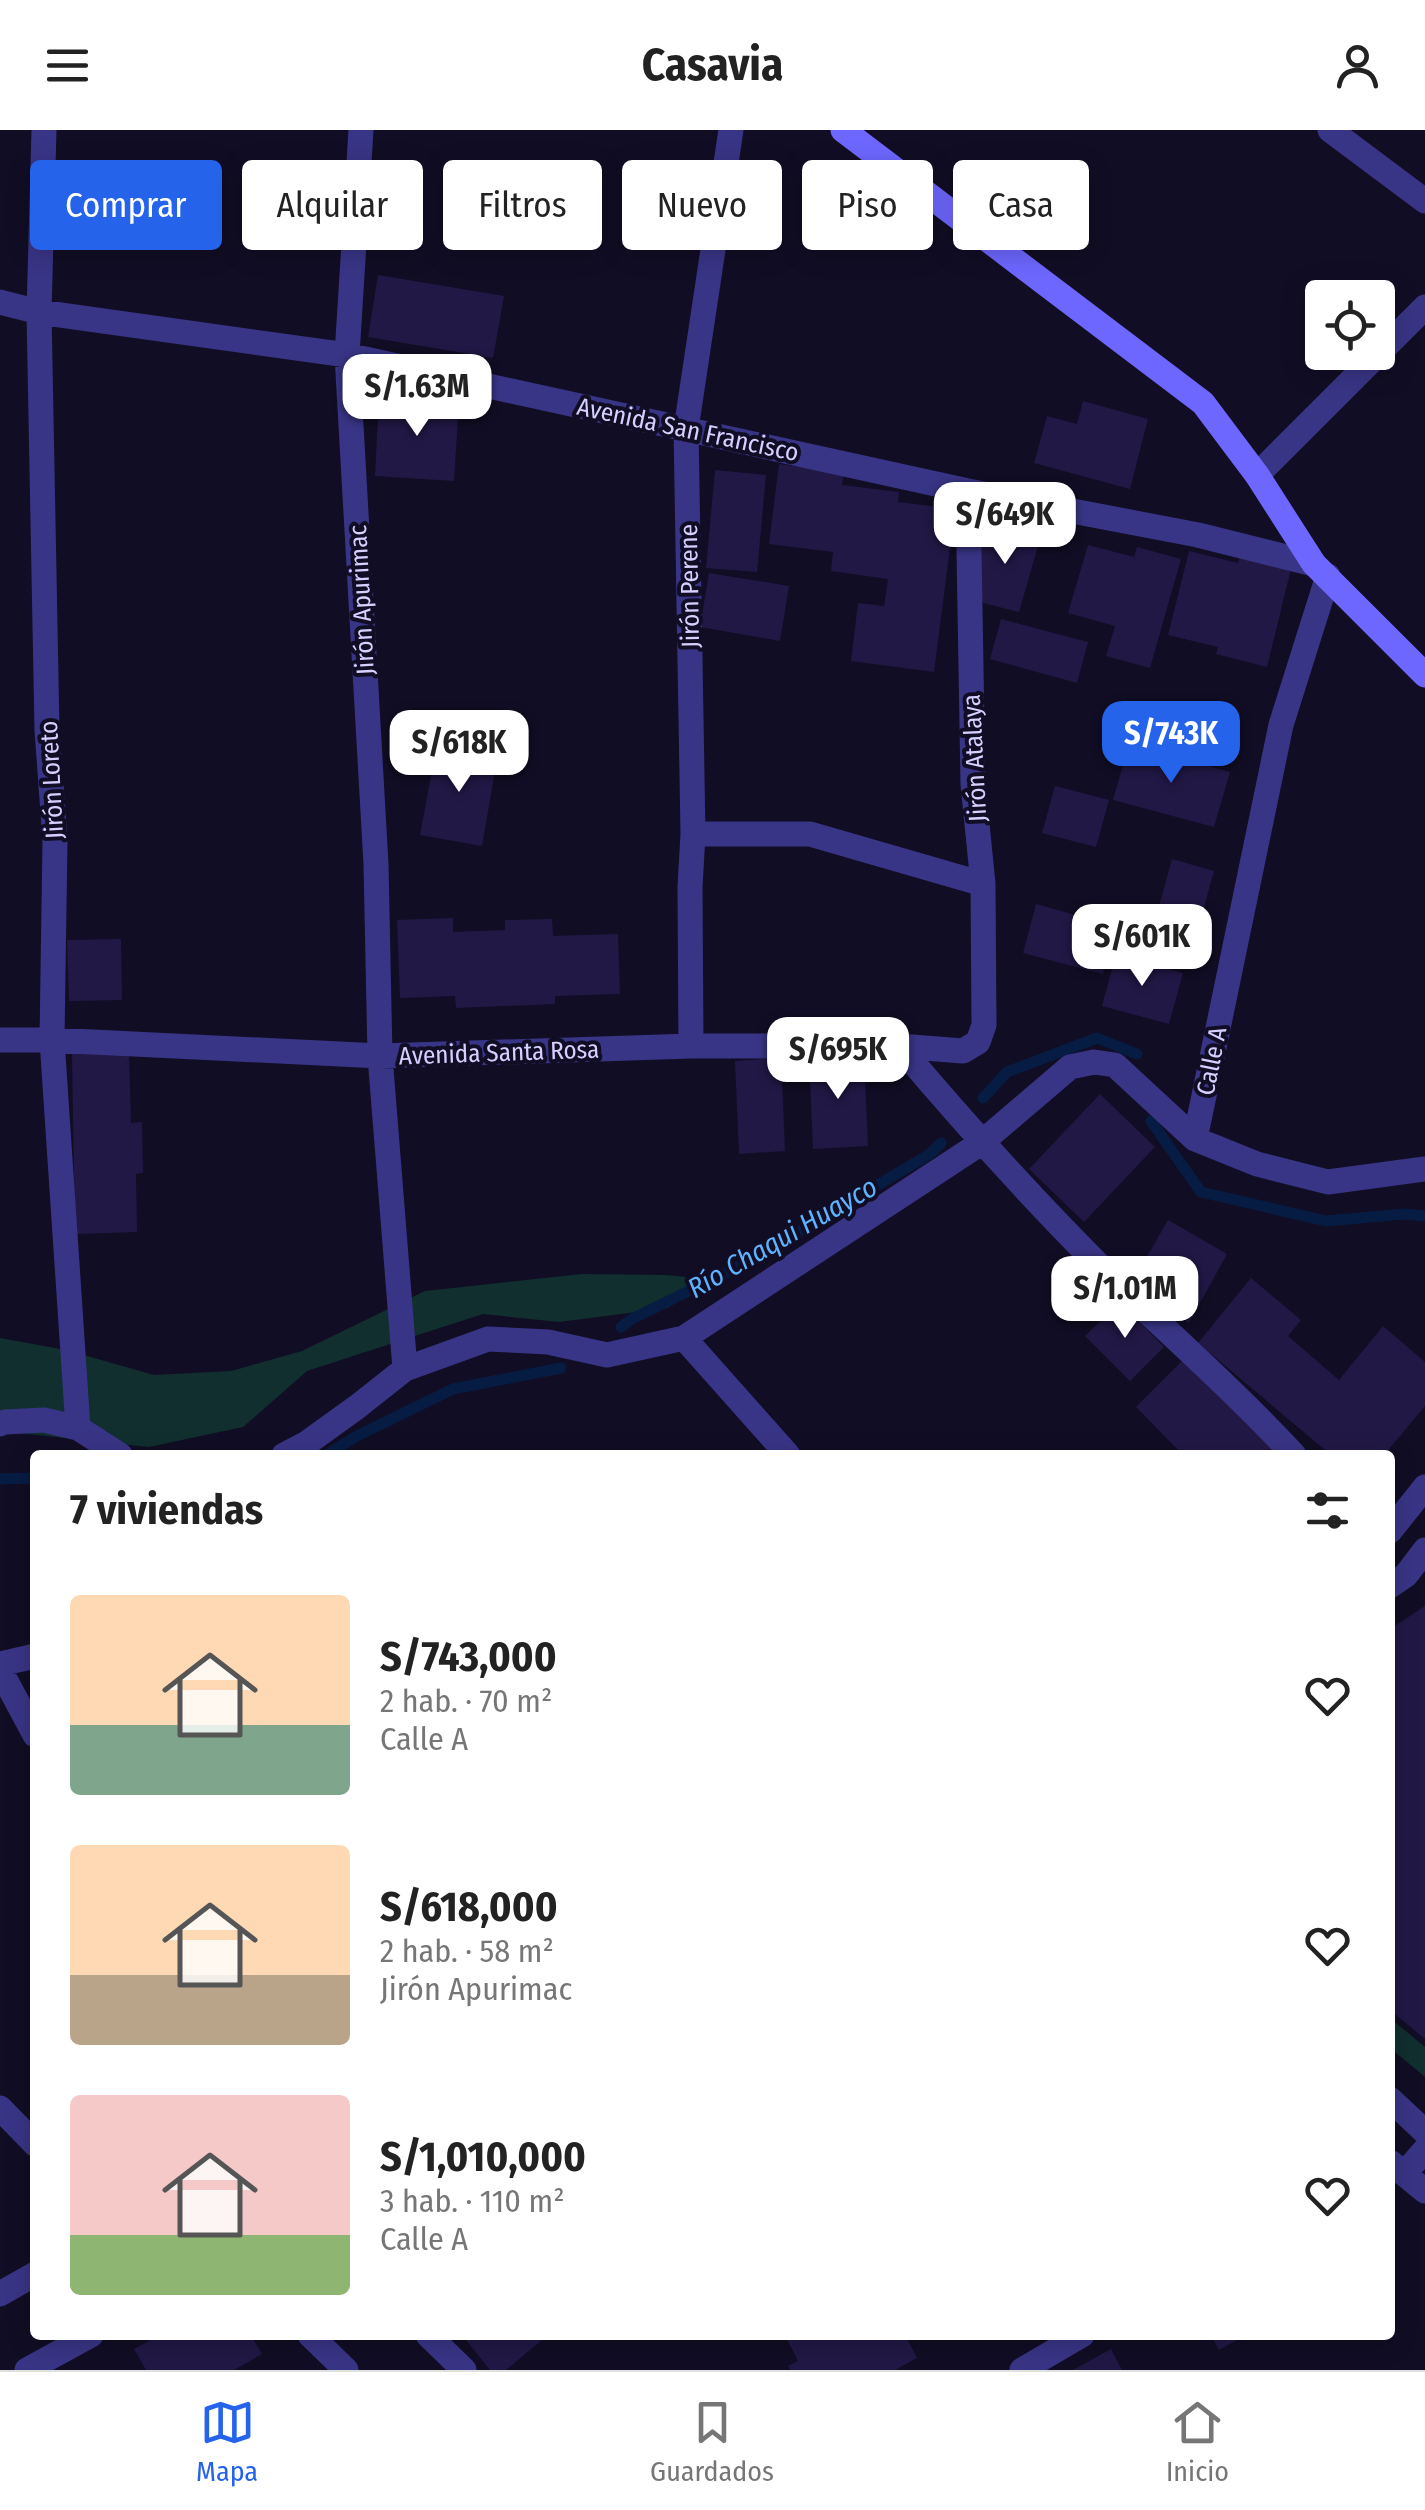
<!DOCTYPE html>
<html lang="es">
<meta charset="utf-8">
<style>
body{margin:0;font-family:"Fira Sans Condensed",sans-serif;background:#f2f2f2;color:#222;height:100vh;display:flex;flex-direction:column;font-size:38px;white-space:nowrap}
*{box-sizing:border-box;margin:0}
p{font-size:32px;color:#767676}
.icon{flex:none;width:55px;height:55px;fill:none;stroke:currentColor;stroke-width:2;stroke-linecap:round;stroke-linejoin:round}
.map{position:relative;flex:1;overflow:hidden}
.side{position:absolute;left:30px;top:1320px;width:1365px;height:890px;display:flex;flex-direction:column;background:#fff;border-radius:10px;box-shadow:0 5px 25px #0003}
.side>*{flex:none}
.top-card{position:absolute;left:30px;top:30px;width:1365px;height:90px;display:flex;gap:20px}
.fabs{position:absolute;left:1305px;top:150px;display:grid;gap:20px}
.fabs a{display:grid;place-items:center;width:90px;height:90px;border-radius:10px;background:#fff;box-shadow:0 5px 25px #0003;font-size:50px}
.price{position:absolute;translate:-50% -85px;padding:0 22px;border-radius:20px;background:#fff;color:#222;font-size:32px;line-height:65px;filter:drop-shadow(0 2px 5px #0008)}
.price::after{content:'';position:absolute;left:50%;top:60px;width:30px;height:22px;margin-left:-15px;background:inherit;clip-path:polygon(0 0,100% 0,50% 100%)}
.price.current{background:#2563eb;color:#fff}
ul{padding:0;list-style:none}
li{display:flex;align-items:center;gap:30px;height:250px;padding:0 40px}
li span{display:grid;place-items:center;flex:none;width:280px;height:200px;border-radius:10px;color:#555}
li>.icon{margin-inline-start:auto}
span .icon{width:120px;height:120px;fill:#fffc;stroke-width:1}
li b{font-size:42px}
h2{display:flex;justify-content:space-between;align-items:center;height:120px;padding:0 40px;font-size:42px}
.pill{padding:0 35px;border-radius:10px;background:#fff;box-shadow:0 5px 25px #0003;font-size:35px;line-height:90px}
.pill.current{background:#2563eb;color:#fff}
header{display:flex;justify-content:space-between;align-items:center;height:130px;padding:0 40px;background:#fff;font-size:45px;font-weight:700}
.tabs{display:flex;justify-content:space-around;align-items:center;height:140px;border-top:2px solid #e0e0e0;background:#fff;font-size:28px;color:#767676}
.tabs a{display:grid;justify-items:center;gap:5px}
.tabs .current{color:#2563eb}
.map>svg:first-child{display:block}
</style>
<header><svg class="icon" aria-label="menu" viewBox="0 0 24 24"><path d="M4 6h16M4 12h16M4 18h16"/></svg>Casavia<svg class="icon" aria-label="person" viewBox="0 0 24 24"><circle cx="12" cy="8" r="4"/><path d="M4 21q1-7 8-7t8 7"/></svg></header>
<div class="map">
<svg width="1425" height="2240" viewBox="0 0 1425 2240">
<rect width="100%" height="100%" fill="#110d24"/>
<path fill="#102f2e" d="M581,1144l85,1 39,4 -37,29 -109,14 -76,-8 -176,57 -64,56 -94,20 -149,-16v-93l66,12 88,25 77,-4 71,-20 123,-60z
M1390,1888l35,29v30l-35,-29z"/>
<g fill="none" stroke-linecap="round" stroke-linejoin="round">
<path stroke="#071c43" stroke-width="11" d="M983,968l24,-26 90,-34 40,16
M1151,991l50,71 125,29 78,-7 21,2
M621,1197l11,-8 116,-57 182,-108 11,-11
M326,1325l31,-19 96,-47 108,-21
M0,1349l35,-1"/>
</g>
<path fill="#221846" d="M378,145l126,21 -11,62 -125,-21z
M379,267l80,4 -5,80 -79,-5z
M1083,271l65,18 -18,70 -96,-26 13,-47 30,8z
M779,334l65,9 -2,12 57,7 -1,10 57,7 -21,163 -83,-11 7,-58 26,3 4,-27 -57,-8 2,-19 -64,-8z
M715,340l51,5 -9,97 -51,-4z
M987,394l53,15 -21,73 -36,-9 -8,-39z
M1088,415l46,12 3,-10 44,12 -31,109 -44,-12 9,-30 -47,-13z
M1189,421l49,12 2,-6 51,12 -24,98 -51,-13 2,-7 -50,-12z
M709,443l80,13 -9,55 -80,-14z
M1001,489l87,23 -11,41 -87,-24z
M437,613l61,11 -16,92 -62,-11z
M1129,614l101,28 -16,55 -101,-27z
M1055,656l54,14 -13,47 -54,-14z
M1172,729l42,12 -21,76 -42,-12z
M1036,774l79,22 -12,48 -80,-21z
M453,788v14l52,-2v-10l47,-1 1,17 65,-2 2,60 -65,2v8l-99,4 -1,-12 -55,2 -3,-78z
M121,809l1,61 -53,1 -2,-61z
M1116,824l67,19 -14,51 -67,-18z
M129,923l2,70 11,-1 1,51 -7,1 1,58 -62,2 -3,-180z
M864,925l4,91 -55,3 -4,-91z
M781,928l4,93 -46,3 -4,-93z
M1100,964l55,53 -71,75 -55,-53z
M1168,1090l59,34 -38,69 -60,-35z
M1251,1148l50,42 -13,16 51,44 44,-54 42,36v44l-41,49h-53l-133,-112z
M1120,1172l44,45 -34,34 -45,-45z
M1185,1228l96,97h-98l-47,-48z
M1425,1476v433l-35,-29v-381z
M159,2205h92l11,19 -28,16h-88l-12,-21z
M462,2205h86l-42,35h-16z
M785,2205h120l12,23 -22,12h-105l-2,-4 10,-5z
M1211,2205h35l-27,15z
M1111,2219l11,21h-49z"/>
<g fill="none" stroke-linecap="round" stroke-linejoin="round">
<path stroke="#393586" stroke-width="25" d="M44,0l-5,182 8,418 8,110 -3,200 26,388
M361,0l-14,225 29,509 4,192 25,313
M1330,0l95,71
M0,172l39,10 308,43 621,136 230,44 116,29
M1257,345l168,-168
M693,704h117l173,50
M0,910h52l328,16 311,-10h208l64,5 15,-9 6,-17 -1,-141 -10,-100 -5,-293
M691,916l-1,-159 3,-53 -7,-405 45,-299
M899,916c71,84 145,166 224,243 58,55 117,108 171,166
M1195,1009l86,-414 47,-149
M684,1208l104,117
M0,1294l5,-2 39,-2 34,8 42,27
M284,1325l23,-12 50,-36 48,-38 83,-30 60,3 59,13 77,-17 297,-195 89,-76 24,-5 21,3 80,74 62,25 71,18 97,-13
M1390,1401l35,-44
M1390,1456l16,-11 19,-25
M0,1534l35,-8
M0,1540l35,65
M1390,1969l35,33
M0,1978l35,36
M1390,2032l35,29
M1404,2044l21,-24
M0,2164l35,-20
M310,2205l36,35
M428,2205l36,35
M27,2240l64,-35
M1022,2240l60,-35"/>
<path stroke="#6d67ff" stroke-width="25" d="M843,0l360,273 54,72 57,89 111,111"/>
</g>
<g text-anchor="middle" stroke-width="8" stroke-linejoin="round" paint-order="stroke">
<g font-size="25" fill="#d6d0ff" stroke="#110d24">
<text transform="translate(688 299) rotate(12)" y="9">Avenida San Francisco</text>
<text transform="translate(689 456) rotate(-91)" y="9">Jirón Perene</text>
<text transform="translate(361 470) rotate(-93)" y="9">Jirón Apurimac</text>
<text transform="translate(974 628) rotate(-93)" y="9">Jirón Atalaya</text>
<text transform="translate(51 650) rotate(-93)" y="9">Jirón Loreto</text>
<text transform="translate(499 922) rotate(-2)" y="9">Avenida Santa Rosa</text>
<text transform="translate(1211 931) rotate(-79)" y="9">Calle A</text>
</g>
<g font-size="28" font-style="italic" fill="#5eb3ff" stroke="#110d24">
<text transform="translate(782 1107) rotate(-30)" y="10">Río Chaqui Huayco</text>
</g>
</g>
</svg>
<div class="fabs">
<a><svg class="icon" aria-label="locate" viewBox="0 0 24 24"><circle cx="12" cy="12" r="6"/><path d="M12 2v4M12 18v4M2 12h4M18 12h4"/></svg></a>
</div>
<b class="price" style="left:417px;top:309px">S/1.63M</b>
<b class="price" style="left:1005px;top:437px">S/649K</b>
<b class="price current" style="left:1171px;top:656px">S/743K</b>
<b class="price" style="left:459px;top:665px">S/618K</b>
<b class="price" style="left:1142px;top:859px">S/601K</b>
<b class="price" style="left:838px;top:972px">S/695K</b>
<b class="price" style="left:1125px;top:1211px">S/1.01M</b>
<div class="top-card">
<a class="pill current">Comprar</a>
<a class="pill">Alquilar</a>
<a class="pill">Filtros</a>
<a class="pill">Nuevo</a>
<a class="pill">Piso</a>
<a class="pill">Casa</a>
</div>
<section class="side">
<h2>7 viviendas<svg class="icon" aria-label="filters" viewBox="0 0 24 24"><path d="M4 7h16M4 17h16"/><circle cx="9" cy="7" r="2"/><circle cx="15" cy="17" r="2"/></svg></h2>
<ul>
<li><span style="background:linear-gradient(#ffd9b3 65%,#7fa58c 0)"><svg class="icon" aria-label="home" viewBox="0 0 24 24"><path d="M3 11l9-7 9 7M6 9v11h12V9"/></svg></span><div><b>S/743,000</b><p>2 hab. · 70 m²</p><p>Calle A</p></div><svg class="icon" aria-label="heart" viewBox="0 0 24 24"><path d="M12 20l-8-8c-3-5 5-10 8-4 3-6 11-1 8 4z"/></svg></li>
<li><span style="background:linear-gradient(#ffd9b3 65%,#b9a48a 0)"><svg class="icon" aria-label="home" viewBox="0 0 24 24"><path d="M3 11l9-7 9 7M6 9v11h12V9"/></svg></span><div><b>S/618,000</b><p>2 hab. · 58 m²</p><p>Jirón Apurimac</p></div><svg class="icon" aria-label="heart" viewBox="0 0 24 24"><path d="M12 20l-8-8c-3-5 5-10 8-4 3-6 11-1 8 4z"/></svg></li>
<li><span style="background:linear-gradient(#f6c9c9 70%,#8fb573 0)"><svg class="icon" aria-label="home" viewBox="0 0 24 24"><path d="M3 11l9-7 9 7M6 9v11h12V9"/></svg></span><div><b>S/1,010,000</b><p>3 hab. · 110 m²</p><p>Calle A</p></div><svg class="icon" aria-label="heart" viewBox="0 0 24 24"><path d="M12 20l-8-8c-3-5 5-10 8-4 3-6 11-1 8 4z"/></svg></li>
</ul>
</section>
</div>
<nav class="tabs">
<a class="current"><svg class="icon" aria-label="map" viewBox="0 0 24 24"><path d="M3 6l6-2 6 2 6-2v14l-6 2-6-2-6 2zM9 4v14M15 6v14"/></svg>Mapa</a>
<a><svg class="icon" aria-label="saved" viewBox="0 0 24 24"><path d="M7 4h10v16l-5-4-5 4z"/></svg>Guardados</a>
<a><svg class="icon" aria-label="home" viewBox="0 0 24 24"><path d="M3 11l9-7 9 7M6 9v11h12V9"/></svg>Inicio</a>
</nav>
